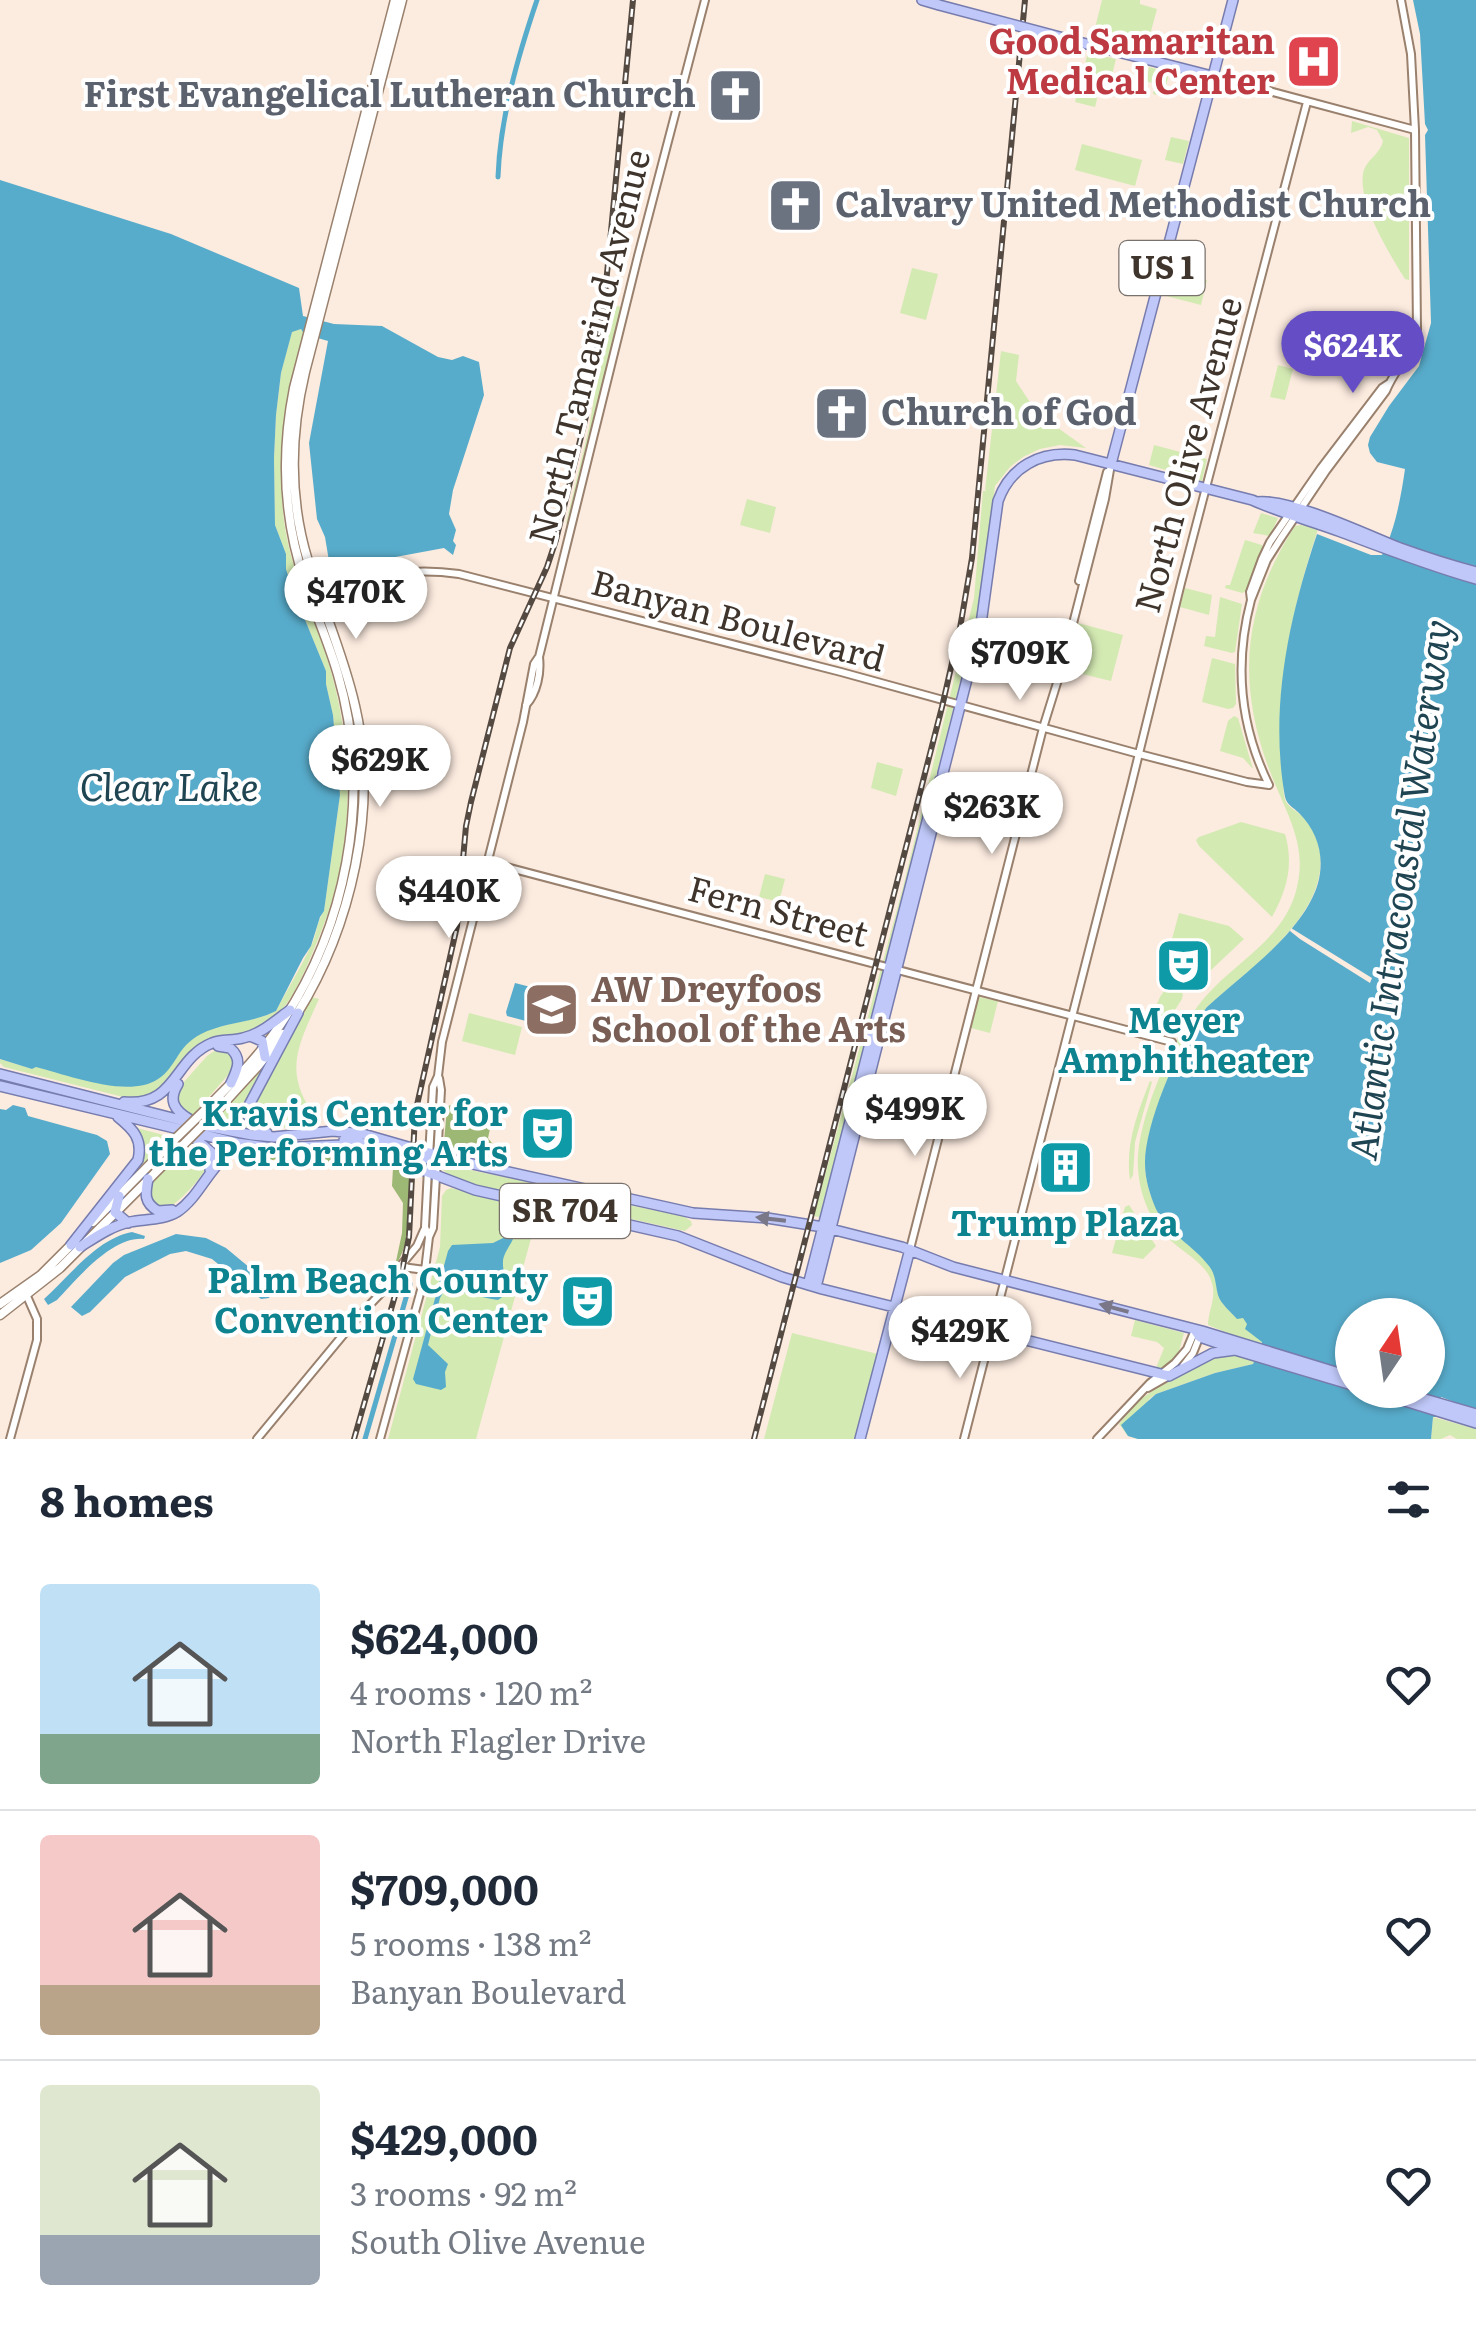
<!DOCTYPE html>
<meta charset="utf-8">
<style>
body{margin:0;font-family:Literata,serif;background:#f2f2f3;color:#1f2937;height:100vh;display:flex;flex-direction:column;font-size:38px;white-space:nowrap}
*{box-sizing:border-box;margin:0}
p{font-size:32px;color:#747a83}
.icon{flex:none;width:55px;height:55px;fill:none;stroke:currentColor;stroke-width:2;stroke-linecap:round;stroke-linejoin:round}
.map{position:relative;height:1439px;overflow:hidden}
.panel{display:flex;flex-direction:column;background:#fff;flex:1}
.panel>*{flex:none}
.needle{width:65px;rotate:13deg}
.buttons{position:absolute;left:1335px;top:1298px;display:grid;gap:20px}
.buttons a{display:grid;place-items:center;width:110px;height:110px;border-radius:50%;background:#fff;box-shadow:0 2px 8px #0004;font-size:50px}
.price{position:absolute;translate:-50% -85px;padding:0 22px;border-radius:35px;background:#fff;color:#222;font-size:32px;line-height:65px;filter:drop-shadow(0 2px 5px #0008)}
.price::after{content:'';position:absolute;left:50%;top:60px;width:30px;height:22px;margin-left:-15px;background:inherit;clip-path:polygon(0 0,100% 0,50% 100%)}
.price.selected{background:#654dc6;color:#fff}
ul{padding:0;list-style:none}
li{display:flex;align-items:center;gap:30px;height:250px;padding:0 40px}
li+li{border-top:2px solid #e0e1e3}
li span{display:grid;place-items:center;flex:none;width:280px;height:200px;border-radius:10px;color:#555}
li>.icon{margin-inline-start:auto}
span .icon{width:120px;height:120px;fill:#fffc;stroke-width:1}
li b{font-size:42px}
h2{display:flex;justify-content:space-between;align-items:center;height:120px;padding:0 40px;font-size:42px}
.map>svg:first-child{display:block}
</style>
<div class="map">
<svg width="1476" height="1439" viewBox="0 0 1476 1439">
<rect width="100%" height="100%" fill="#fcebdf"/>
<path fill="#d4eab3" d="M1102,0h38v4l17,5 -11,41 -53,-14z
M1088,52l28,7 -6,24 -28,-7z
M1149,67l20,5 -3,15 7,2 -3,9 -17,-4 2,-10 -9,-3z
M1081,78l20,5 -6,24 -20,-5z
M1352,121l57,17v142l-4,-1c-15,-24 -47,-76 -42,-105 2,-14 17,-19 20,-33l-6,-11 -9,-3 -17,6z
M1171,137l18,4 -6,23 -18,-4z
M1082,144l60,16 -7,26 -60,-16z
M912,268l26,6 -12,46 -26,-7z
M1169,270l38,10 -6,25 -39,-10z
M610,304l11,3 -53,217 -2,-1 23,-95z
M301,329l3,5c-17,64 -28,120 -20,187 6,48 29,91 43,137 28,89 29,188 -6,274 -11,27 -26,67 -47,87 -13,12 -32,15 -49,18 -1,0 -14,2 -15,2 -5,3 -11,12 -16,17 -22,23 -33,41 -67,42l-123,-31 -4,-4v-4l32,10 3,-2 142,-10c15,-37 69,-30 99,-46 11,-21 24,-42 34,-63 7,-12 6,-26 14,-37l16,-116 -7,-80 -7,-31v-13l-34,-83 -6,-19v-15l-11,-29 -1,-67 2,-43 5,-42 11,-42z
M1001,351l18,4 -3,26 21,32 49,35 -26,-3 -20,4 -17,8 -13,10 -15,19 -13,109 -143,564 -9,61 -16,-4 89,-329 71,-289 9,-107h4l-2,-1z
M1278,365l15,4 -8,31 -15,-3z
M1154,445l53,14 -5,22 -53,-16z
M747,499l29,8 -6,26 -30,-8z
M1261,513l17,5 -8,18 -17,-3z
M1301,525l17,4c-26,80 -43,158 -35,242 1,8 -1,24 3,31 3,5 13,11 17,15 17,18 21,41 15,64 -13,50 -73,92 -111,126 -25,30 -62,117 -62,157 0,20 8,41 19,58 14,19 38,28 49,49 4,8 3,16 5,23 2,9 12,17 19,24l6,-4 9,11 -6,4 16,12 -9,23 -38,9 -59,21 -7,5 -11,40 -10,-3 -9,-12 18,-22 18,-13 92,-48 -39,-16c0,-12 7,-25 5,-37 -3,-24 -29,-34 -45,-50 -21,-20 -32,-53 -30,-83 3,-44 38,-126 68,-159 32,-36 80,-59 91,-109 10,-41 -9,-71 -24,-108 -37,-91 -32,-170 22,-253z
M1245,540l17,5 1,3 -16,43 -5,2 -17,-5 1,-3h4z
M1185,588l27,7 -3,20 -29,-8z
M1220,597l22,7 -7,48 -3,1 -28,-7 2,-10 9,1z
M1078,623l45,12 -12,46 -45,-11z
M987,632l10,3 -3,11 10,3 -5,22 -20,-5z
M1212,658l23,6 1,40 -3,4 -5,1 -26,-7z
M1234,716l4,2 15,51 -10,-11 -23,-7 8,-30z
M877,762l26,7 -7,27 -25,-8z
M1241,822l44,12c9,30 2,56 -13,83l-73,-71 -3,-6 3,-3z
M765,874l20,5 -6,23 -20,-5z
M1179,913l50,13 15,13 -52,49 -27,-23z
M1170,982l13,12 -1,5 -22,34 -14,-4 14,-32z
M553,991l13,3 -9,35 -13,-3z
M311,997l8,2c-22,49 -37,74 -1,122h4l-3,3 -50,5 -8,-2 -11,-9 1,-16z
M979,997l19,4 -8,32 -19,-5z
M469,1013l53,14 -7,28 -53,-14z
M217,1049h10l10,16 -45,51 -13,-8 -4,-16 32,-36z
M269,1060l-23,43 4,23 -3,2 -33,-8z
M1150,1081l2,1 -17,60 -2,33 -3,5c-5,-35 7,-66 20,-99z
M137,1128l34,9 -62,64c16,-22 45,-46 28,-73z
M192,1143l15,8c2,6 3,9 0,16 -4,9 -31,40 -41,41 -5,1 -10,-3 -15,-5l-3,-14 4,-7z
M450,1166l133,27 10,5 -4,3 1,6 -102,-18 -37,-12 -8,-7 1,-3z
M451,1188l85,22 2,3 -62,226h-88l52,-192 2,-51 4,-6z
M618,1203l65,13 8,5 1,4 -7,6 -72,-16 -5,-4v-4z
M1129,1205l27,41 -13,13 -31,-6 13,-46z
M1135,1320l49,13 -6,22 -14,13h-8l8,-20 -7,-6 -26,-6z
M792,1333l86,21 -23,85h-91z
M1433,1417l43,12v10h-19l-7,-4 -9,4h-10z"/>
<path fill="#9db775" d="M450,1105l8,3v12l7,1 2,-7 7,-4 19,5 -5,23 13,17 -3,6 -45,-9 1,-3 -5,-8h-5l3,-33z
M339,1150l23,4 48,18c-2,29 3,70 -15,94l7,-33 1,-30 -11,-17 1,-18 -21,-8 -32,-7 -4,12 -41,-10 -27,6 2,-6z"/>
<path fill="#58accb" fill-rule="evenodd" d="M1413,0h63v1410l-35,-13 -5,20h-3l-2,22h-293l-10,-3 -7,-11 35,-31 59,-21 38,-9 9,-22 -17,-13 2,-5 -4,-6 -6,1c-6,-7 -17,-16 -19,-24 -3,-12 -2,-20 -9,-29 -16,-21 -41,-32 -53,-57 -6,-14 -11,-30 -11,-45 -1,-40 37,-127 62,-157 37,-34 97,-75 111,-124 7,-26 0,-51 -19,-70 -6,-6 -12,-8 -14,-16 -16,-89 4,-180 32,-263l54,21h11c13,-25 19,-58 23,-86l-28,-7 -7,-9 -2,-8 2,-8 19,-31 30,-40 12,-43 -6,-188 3,-5 -3,-6 -5,-90zM1352,1315h76v75h-76z
M0,180l171,54 128,54 4,28 31,8 48,2 56,31 14,3 11,-4 16,6 5,33 -31,95 -4,24 7,16 -3,11 3,4 -3,10 -9,-7 -108,20 -6,-1 -5,-30 -8,-18 -8,-76 19,-102 -24,-7 -3,-5 -9,3 -11,41 -5,42 -2,43 1,67 11,29v15l6,19 34,83v13l7,31 7,80 -16,116 -4,6 -9,29 -8,12 -27,53c-23,12 -52,11 -75,23 -25,13 -24,33 -43,45 -29,20 -90,-4 -122,-12l-4,2 -32,-10z
M515,983l35,9 -9,33 -34,-9 -1,-4z
M13,1105l12,3 3,8 69,19 10,6 3,13 -49,69 -30,27 -31,13v-154l6,1z
M132,1232l13,4 -1,3c-32,-3 -67,40 -87,61l-9,5 -4,-6c26,-23 52,-60 88,-67z
M176,1234l30,4 20,10 47,39 -4,11 -8,1 -49,-40 -26,-8 -16,3 -45,23 -35,35 -8,4 -11,-9 42,-44 11,-8z
M509,1235l4,4c-3,7 -10,15 -10,23 -1,18 14,25 -5,38 -19,-2 -35,-11 -54,-9l-4,7 -12,47 20,19 -3,8 1,15 -5,3 -25,-6 -3,-5 35,-128 4,-6 41,-2z"/>
<path fill="#fcebdf" d="M1291,928l81,50 -2,5 -70,-44 -10,-8z"/>
<g fill="none" stroke-linecap="round" stroke-linejoin="round">
<path stroke="#58accb" stroke-width="5" d="M498,177c2,-59 20,-121 39,-177
M365,1439l45,-155"/>
<defs>
<path id="tertiary" d="M1213,76l202,54
M1079,581l28,-109
M309,594c52,-16 94,-28 150,-20l382,98 298,82 108,28 22,3
M1251,600l16,-40 14,-22 45,-67 60,-80c9,-23 26,-36 31,-61l-2,-200 -4,-76 -10,-54
M526,705c11,-12 15,-32 13,-48l99,-401 67,-256
M1269,785c-29,-59 -35,-121 -18,-185l-1,-8 12,-33 8,-17 51,-74 61,-80 6,-4
M487,862l685,180
M429,1156l4,-69 5,-11 4,-34 81,-320 11,-58 4,-6
M428,1169l-3,58 4,10
M910,1249l133,-521 18,-58 44,-171 6,-35
M402,1267l23,3
M382,1288l35,-42 7,-16
M1183,1366l10,-13 8,-20
M1148,1388l21,-12
M10,1439l27,-99v-21l-11,-25
M257,1439l101,-122 48,-50
M380,1439l44,-160 5,-42 4,-9 8,-138 -2,-12
M964,1439l167,-653 50,-203 126,-481
M1097,1439l53,-56 25,-20 12,-14 8,-19"/>
<path id="secondary" d="M297,1014c54,-87 82,-206 58,-308 -11,-50 -32,-96 -47,-145 -19,-62 -18,-126 -3,-189l97,-372
M207,1108c23,-24 47,-46 66,-73 74,-102 100,-239 65,-360 -9,-32 -23,-62 -33,-93 -22,-64 -24,-129 -11,-194l101,-388
M214,1114l44,-48 25,-32
M93,1222l79,-80
M0,1304l41,-29 32,-32
M0,1315l60,-47 120,-120"/>
<path id="primary" d="M922,0l17,5
M1075,41l137,35
M1111,464l122,-464
M1257,502c33,-4 110,33 143,46 25,9 50,17 76,24
M250,1036l12,5 3,16
M218,1046l12,2c13,11 7,22 1,35
M0,1074l200,51 52,10 22,2 59,-6 30,3 87,25 243,54 74,5 56,9 79,20 51,20 249,64 150,46
M178,1084c-10,16 -4,26 11,35
M0,1086l237,57 36,5 69,-3 25,4 108,41 203,46 104,41 40,12 347,87 44,-23 22,-3 117,35
M124,1102c53,5 49,-43 88,-59 9,-4 21,-2 31,-5 18,-4 32,-17 47,-28
M267,1133c-12,-6 -21,-11 -19,-26l50,-94
M191,1135l21,18 1,6 -3,11
M344,1140c28,1 70,27 93,16
M148,1179c-3,15 -4,24 10,32l14,-1
M119,1196l-4,16 13,11
M71,1245l67,-85c5,-21 -5,-31 -20,-43
M80,1247c16,-10 31,-21 50,-25 15,-3 34,-2 47,-10 27,-18 36,-59 68,-65
M808,1285l127,-495 5,-10
M816,1287l125,-493 2,-21 38,-149 17,-123c12,-34 42,-50 77,-46l177,45c29,13 60,21 89,32 45,17 89,34 135,47
M1195,1330l5,7 32,11
M1369,1390l107,33
M1394,1390l82,24
M860,1439l50,-190"/>
</defs>
<use href="#tertiary" stroke="#99816e" stroke-width="10"/>
<use href="#secondary" stroke="#99816e" stroke-width="11"/>
<use href="#primary" stroke="#777cae" stroke-width="12"/>
<use href="#tertiary" stroke="#fff" stroke-width="6"/>
<use href="#secondary" stroke="#fff" stroke-width="8"/>
<use href="#primary" stroke="#bfc8f8" stroke-width="9"/>
<defs>
<path id="rail" d="M354,1439l48,-168 7,-34 6,-123 42,-188 9,-100 5,-24 39,-154 37,-81 9,-27 30,-124 18,-111 29,-305
M754,1439l188,-732 18,-79 12,-70 53,-558"/>
</defs>
<use href="#rail" stroke="#554a42" stroke-width="6"/>
<use href="#rail" stroke="#fff" stroke-width="2.5" stroke-dasharray="8" stroke-linecap="butt"/>
<defs>
<path id="secondary-bridge" d="M172,1142l35,-34
M180,1148l34,-34"/>
<path id="primary-bridge" d="M939,5l136,36"/>
</defs>
<use href="#secondary-bridge" stroke="#99816e" stroke-width="11" stroke-linecap="butt"/>
<use href="#primary-bridge" stroke="#777cae" stroke-width="12" stroke-linecap="butt"/>
<use href="#secondary-bridge" stroke="#fff" stroke-width="8"/>
<use href="#primary-bridge" stroke="#bfc8f8" stroke-width="9"/>
</g>
<defs><path id="oneway-solid" d="M-6-.8H1V-3.2L6.5 0L1 3.2V.8H-6Z" transform="scale(2.5)"/></defs>
<g fill="#797788">
<use href="#oneway-solid" transform="translate(771 1219) rotate(-173)"/>
<use href="#oneway-solid" transform="translate(1114 1308) rotate(-165)"/>
</g>
<defs>
<symbol id="hospital-square" viewBox="-11 -11 22 22"><rect x="-9" y="-9" width="18" height="18" rx="4" fill="#e0444e" stroke="#fff"/><path d="M-5-5h3v3.5h4V-5h3V5h-3V1.5h-4V5h-3Z" fill="#fff"/></symbol>
<symbol id="church-square" viewBox="-11 -11 22 22"><rect x="-9" y="-9" width="18" height="18" rx="4" fill="#6b7280" stroke="#fff"/><path d="M-1.2-6h2.4v3.5h3.3v2.4h-3.3V6h-2.4V-.1h-3.3v-2.4h3.3Z" fill="#fff"/></symbol>
<symbol id="theatre-square" viewBox="-11 -11 22 22"><rect x="-9" y="-9" width="18" height="18" rx="4" fill="#0f9aa8" stroke="#fff"/><path d="M-5-5.5Q0-4 5-5.5V0Q5 5 0 6Q-5 5-5 0ZM-3.3-2.5H-1v1.5H-3.3ZM1-2.5H3.3v1.5H1ZM-2.8 1Q0 5.5 2.8 1Z" fill="#fff"/></symbol>
<symbol id="school-square" viewBox="-11 -11 22 22"><rect x="-9" y="-9" width="18" height="18" rx="4" fill="#8d6e63" stroke="#fff"/><path d="M0-5L7-2L0 1L-7-2ZM-4 1L0 2.5L4 1V4Q0 6-4 4Z" fill="#fff"/></symbol>
<symbol id="building-square" viewBox="-11 -11 22 22"><rect x="-9" y="-9" width="18" height="18" rx="4" fill="#0f9aa8" stroke="#fff"/><path d="M-4-6H4V6H1V3H-1V6H-4ZM-2.5-4.3h1.7v1.8h-1.7ZM.8-4.3h1.7v1.8H.8ZM-2.5-1h1.7V.8h-1.7ZM.8-1h1.7V.8H.8Z" fill="#fff"/></symbol>
</defs>
<g fill-rule="evenodd">
<use href="#hospital-square" x="1282" y="30" width="63" height="63"/>
<use href="#church-square" x="704" y="64" width="63" height="63"/>
<use href="#church-square" x="764" y="174" width="63" height="63"/>
<use href="#church-square" x="810" y="382" width="63" height="63"/>
<use href="#theatre-square" x="1152" y="934" width="63" height="63"/>
<use href="#school-square" x="520" y="978" width="63" height="63"/>
<use href="#theatre-square" x="516" y="1102" width="63" height="63"/>
<use href="#building-square" x="1034" y="1136" width="63" height="63"/>
<use href="#theatre-square" x="556" y="1270" width="63" height="63"/>
</g>
<g text-anchor="middle" stroke-width="8" stroke-linejoin="round" paint-order="stroke">
<g fill="#fff" stroke="#79726c" stroke-width="2.5">
<rect x="1119.5" y="241" width="85" height="54" rx="8"/>
<rect x="500" y="1184" width="130" height="54" rx="8"/>
</g>
<g font-size="32" font-weight="bold" fill="#3f352d">
<text x="1162" y="279">US 1</text>
<text x="565" y="1222">SR 704</text>
</g>
<g font-size="35" font-weight="bold" fill="#be3a42" stroke="#fff" text-anchor="end">
<text x="1275" y="54">Good Samaritan<tspan x="1275" dy="40">Medical Center</tspan></text>
</g>
<g font-size="35" font-weight="bold" fill="#5b616d" stroke="#fff" text-anchor="start">
<text x="696" y="107" text-anchor="end">First Evangelical Lutheran Church</text>
<text x="835" y="217">Calvary United Methodist Church</text>
<text x="881" y="425">Church of God</text>
</g>
<g font-size="35" fill="#3f352d" stroke="#fff">
<text transform="translate(590 347) rotate(-76)" y="12">North Tamarind Avenue</text>
<text transform="translate(1189 455) rotate(-75)" y="12">North Olive Avenue</text>
<text transform="translate(738 621) rotate(15)" y="12">Banyan Boulevard</text>
<text transform="translate(778 912) rotate(15)" y="12">Fern Street</text>
</g>
<g font-size="35" font-weight="bold" fill="#785e54" stroke="#fff" text-anchor="start">
<text x="591" y="1002">AW Dreyfoos<tspan x="591" dy="40">School of the Arts</tspan></text>
</g>
<g font-size="35" font-weight="bold" fill="#0d838f" stroke="#fff">
<text x="1184" y="1033">Meyer<tspan x="1184" dy="40">Amphitheater</tspan></text>
<text x="508" y="1126" text-anchor="end">Kravis Center for<tspan x="508" dy="40">the Performing Arts</tspan></text>
<text x="1065" y="1236">Trump Plaza</text>
<text x="548" y="1293" text-anchor="end">Palm Beach County<tspan x="548" dy="40">Convention Center</tspan></text>
</g>
<g font-size="38" font-style="italic" fill="#1f4452" stroke="#fff">
<text x="169" y="801">Clear Lake</text>
<text transform="translate(1401 890) rotate(-82)" y="13">Atlantic Intracoastal Waterway</text>
</g>
</g>
</svg>
<div class="buttons">
<a><svg class="needle" viewBox="-14 -14 28 28"><path d="M0-13l5 13h-10z" fill="#e53935"/><path d="M0 13l5-13h-10z" fill="#747a83"/></svg></a>
</div>
<b class="price selected" style="left:1353px;top:396px">$624K</b>
<b class="price" style="left:356px;top:642px">$470K</b>
<b class="price" style="left:1020px;top:703px">$709K</b>
<b class="price" style="left:380px;top:810px">$629K</b>
<b class="price" style="left:992px;top:857px">$263K</b>
<b class="price" style="left:449px;top:941px">$440K</b>
<b class="price" style="left:915px;top:1159px">$499K</b>
<b class="price" style="left:960px;top:1381px">$429K</b>
</div>
<section class="panel">
<h2>8 homes<svg class="icon" aria-label="filters" viewBox="0 0 24 24"><path d="M4 7h16M4 17h16"/><circle cx="9" cy="7" r="2"/><circle cx="15" cy="17" r="2"/></svg></h2>
<ul>
<li><span style="background:linear-gradient(#bfe0f5 75%,#7fa58c 0)"><svg class="icon" aria-label="home" viewBox="0 0 24 24"><path d="M3 11l9-7 9 7M6 9v11h12V9"/></svg></span><div><b>$624,000</b><p>4 rooms · 120 m²</p><p>North Flagler Drive</p></div><svg class="icon" aria-label="heart" viewBox="0 0 24 24"><path d="M12 20l-8-8c-3-5 5-10 8-4 3-6 11-1 8 4z"/></svg></li>
<li><span style="background:linear-gradient(#f6c9c9 75%,#b9a48a 0)"><svg class="icon" aria-label="home" viewBox="0 0 24 24"><path d="M3 11l9-7 9 7M6 9v11h12V9"/></svg></span><div><b>$709,000</b><p>5 rooms · 138 m²</p><p>Banyan Boulevard</p></div><svg class="icon" aria-label="heart" viewBox="0 0 24 24"><path d="M12 20l-8-8c-3-5 5-10 8-4 3-6 11-1 8 4z"/></svg></li>
<li><span style="background:linear-gradient(#dfe7d0 75%,#9aa5b1 0)"><svg class="icon" aria-label="home" viewBox="0 0 24 24"><path d="M3 11l9-7 9 7M6 9v11h12V9"/></svg></span><div><b>$429,000</b><p>3 rooms · 92 m²</p><p>South Olive Avenue</p></div><svg class="icon" aria-label="heart" viewBox="0 0 24 24"><path d="M12 20l-8-8c-3-5 5-10 8-4 3-6 11-1 8 4z"/></svg></li>
</ul>
</section>
